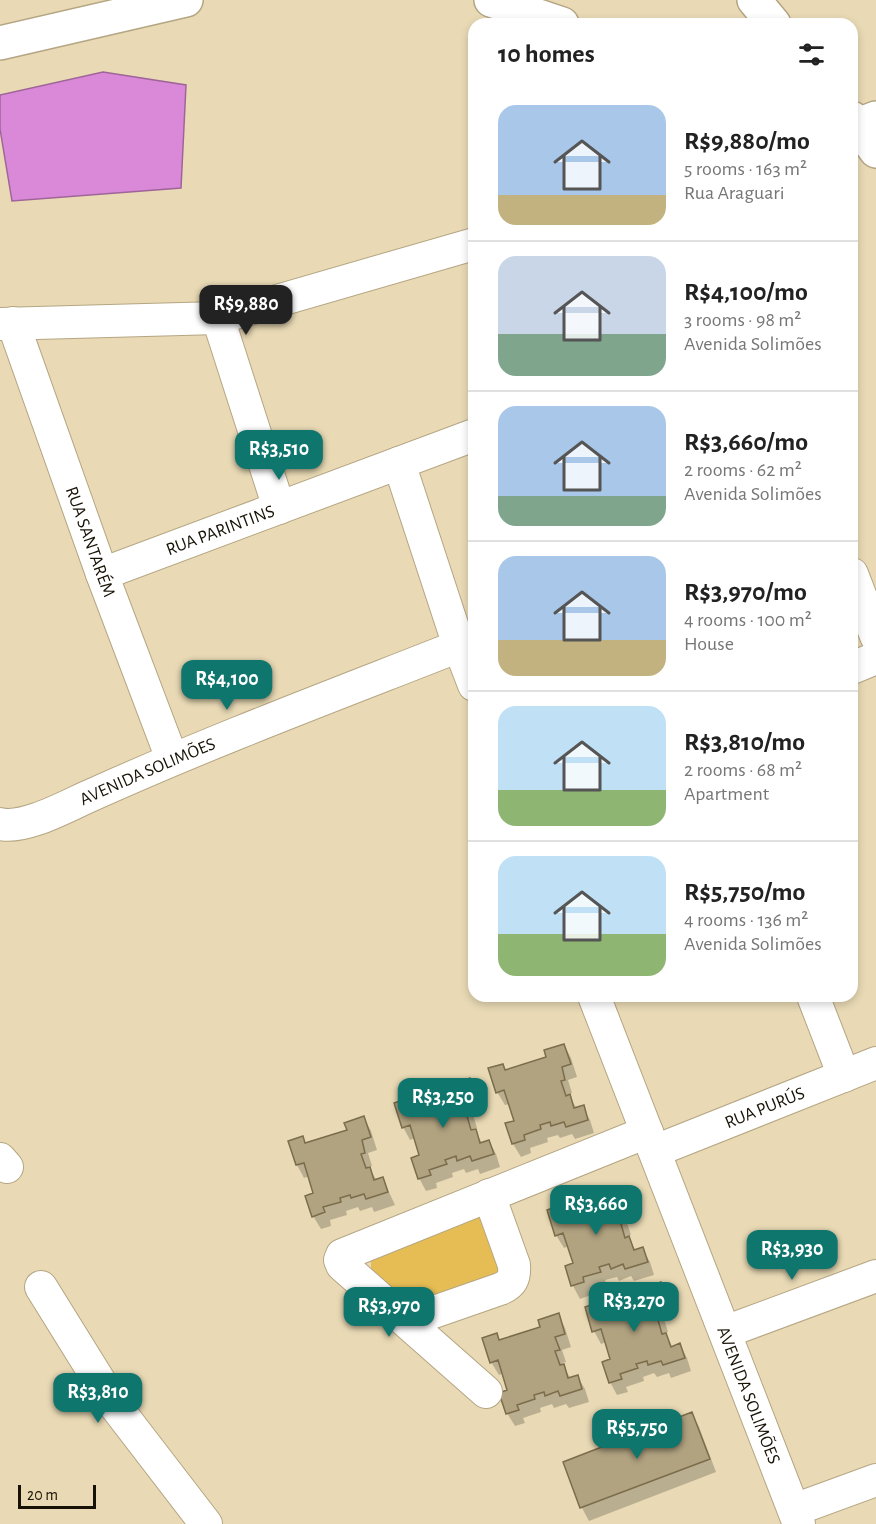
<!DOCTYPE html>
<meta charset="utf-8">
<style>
body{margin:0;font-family:"Alegreya Sans",sans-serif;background:#f6f6f6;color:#222;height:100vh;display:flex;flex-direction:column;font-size:22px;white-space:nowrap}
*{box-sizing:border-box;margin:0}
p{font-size:20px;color:#767676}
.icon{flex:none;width:33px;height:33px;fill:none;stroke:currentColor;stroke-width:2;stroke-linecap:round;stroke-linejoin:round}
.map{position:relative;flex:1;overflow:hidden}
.sheet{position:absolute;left:468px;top:18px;width:390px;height:984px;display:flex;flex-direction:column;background:#fff;border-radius:18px;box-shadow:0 3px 9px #0003}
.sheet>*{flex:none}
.scale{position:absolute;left:18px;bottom:15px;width:78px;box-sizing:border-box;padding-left:6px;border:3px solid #181206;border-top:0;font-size:16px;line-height:21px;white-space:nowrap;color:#181206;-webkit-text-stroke:4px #e9dab5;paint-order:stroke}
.price{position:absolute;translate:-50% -51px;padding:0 14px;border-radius:12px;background:#0f766e;color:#fff;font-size:20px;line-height:39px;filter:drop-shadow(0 2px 3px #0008)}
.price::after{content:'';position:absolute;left:50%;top:36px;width:18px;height:14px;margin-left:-9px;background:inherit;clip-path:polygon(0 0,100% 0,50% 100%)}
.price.on{background:#222;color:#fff}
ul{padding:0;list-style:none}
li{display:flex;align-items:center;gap:18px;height:150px;padding:0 30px}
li+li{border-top:2px solid #e0e0e0}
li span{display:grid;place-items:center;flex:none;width:168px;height:120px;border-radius:18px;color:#555}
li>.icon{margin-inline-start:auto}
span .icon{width:72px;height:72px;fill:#fffc;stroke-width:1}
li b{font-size:26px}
h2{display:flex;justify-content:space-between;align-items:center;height:72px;padding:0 30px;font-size:26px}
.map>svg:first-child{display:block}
</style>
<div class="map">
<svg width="876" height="1524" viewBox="0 0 876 1524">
<rect width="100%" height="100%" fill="#e9dab5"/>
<path fill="#e6bd54" d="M476,1217l5,1 22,54 -93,33 -39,-32v-12l4,-5z"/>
<path fill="#d989d8" stroke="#9f6599" stroke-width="1.5" d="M103,72l83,13 -5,103 -169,13 -12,-72v-34z"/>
<path fill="#0003" d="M564,1045l7,13 6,19 -9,3 4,13 -4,1 9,15 6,-2 7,13 4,13 -19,6 -3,-5 -12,4 -2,-3 -11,3 1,4 -18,6 1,5 -10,4 -8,-13 -6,-20 9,-2 -6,-18 -5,1 -8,-13 5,-27 4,7 42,-14z
M469,1080l8,13 6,19 -10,3 4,13 -3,1 8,14 7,-2 7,13 4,13 -20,7 -2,-5 -12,4 -2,-4 -12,4 1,4 -17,6 1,5 -11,3 -7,-13 2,-22 -6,-18 -5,2 -7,-13 9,-21 42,-14z
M364,1118l7,13 6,19 -9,3 4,13h-4l9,15 6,-2 12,26 -21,7 -2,-5 -12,4 -2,-4 -12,4 1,4 -17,5 1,6 -10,3 -8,-13 2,-22 -5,-18 -6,2 -7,-13 -7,-23 12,-4 4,6 42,-14z
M623,1188l7,13 6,18 -9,4 4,12 -4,2 9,14 6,-2 8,13 4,13 -20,6 -3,-5 -12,5 -2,-4 -12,3 2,5 -18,6 2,4 -11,4 -7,-13 -6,-19 8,-3 -6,-18 -5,2 -8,-13 6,-28 3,7 43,-14z
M660,1284l8,13 6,19 -10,3 4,13 -3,1 8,15 7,-3 7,13 4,13 -20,7 -2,-5 -12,4 -3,-4 -11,4 1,4 -18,6 2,5 -11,3 -7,-13 2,-22 -6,-18 -5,2 -7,-13 5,-27 4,6 42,-14z
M558,1315l7,13 6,19 -9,3 4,12 -4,1 8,15 7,-2 8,13 4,13 -20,6 -3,-4 -12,4 -2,-4 -12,4 1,4 -18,6 2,5 -10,3 -8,-13 2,-22 -5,-18 -5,2 -8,-13 5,-27 4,6 42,-13z
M692,1414l7,13 17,45 -127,49 -7,-13 -17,-45z"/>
<path fill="#b1a380" stroke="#7b6d4c" stroke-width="1.5" d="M564,1044l7,20 -9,3 3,13 -4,1 5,15 4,-2 4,14 10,-3 4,15 -22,7 -2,-5 -13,4 -1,-4 -10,3 1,4 -17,6 1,5 -13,4 -7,-21 9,-2 -10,-31 -8,3 -8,-25 15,-4 2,6 41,-13 -2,-7z
M470,1078l6,21 -9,3 4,13 -4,1 4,14 5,-1 4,14 9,-3 5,14 -22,7 -2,-5 -13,5 -1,-5 -11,4 2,4 -18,6 2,5 -13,4 -7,-21 8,-3 -9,-30 -8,3 -8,-25 15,-5 2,7 41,-14 -2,-6z
M364,1116l7,21 -9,3 3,13 -4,1 5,14 4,-1 4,13 9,-3 5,15 -22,7 -2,-5 -13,4 -1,-3 -10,3 1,4 -18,5 2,5 -13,5 -7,-21 8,-3 -9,-30 -8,2 -8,-24 15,-5 2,7 42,-13 -3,-7z
M624,1186l6,20 -9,4 4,12 -4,2 4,14 4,-2 5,14 9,-3 5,15 -23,7 -2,-5 -12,5 -2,-5 -10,3 2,5 -18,5 1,5 -13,4 -6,-20 8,-3 -10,-30 -8,3 -8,-26 15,-5 2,7 42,-13 -2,-7z
M661,1282l6,21 -9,3 4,12 -4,2 4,14 4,-1 5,14 9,-4 5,15 -22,7 -2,-4 -13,4 -1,-4 -11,3 2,4 -18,6 2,5 -13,4 -7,-21 8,-3 -9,-30 -9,3 -7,-25 15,-5 2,7 41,-14 -2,-6z
M559,1313l6,21 -10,3 5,13 -5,1 5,14 4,-1 4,14 10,-3 4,14 -22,7 -2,-5 -13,5 -1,-4 -10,3 1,4 -18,6 2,5 -13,4 -7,-21 8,-3 -9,-30 -8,3 -8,-25 15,-5 2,7 41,-13 -2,-7z
M692,1412l18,47 -130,49 -17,-46z"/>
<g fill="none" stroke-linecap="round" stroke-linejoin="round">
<defs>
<g id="minor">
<path d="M218,318l61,190"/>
<path id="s1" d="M13,323l89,251 70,185"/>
<path d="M0,324l218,-6 256,-74"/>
<path d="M399,463l60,183 15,39"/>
<path id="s2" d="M102,574l372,-139"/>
<path d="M852,574l24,62"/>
<path d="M852,668l24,-10"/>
<path id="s3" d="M0,824c26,6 70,-20 94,-30 120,-54 243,-100 365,-148"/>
<path id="s4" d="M594,996l205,528"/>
<path d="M813,996l31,80"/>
<path id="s5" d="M655,1151l221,-88"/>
<path d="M0,1159l7,8"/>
<path d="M41,1287l72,116 93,121"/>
<path d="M408,1321l92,-32c12,-5 15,-11 14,-24l-25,-70"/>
<path d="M725,1332l151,-56"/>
<path d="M486,1392l-144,-127 -2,-5 2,-5 305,-123"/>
<path d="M794,1510l82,-30"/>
</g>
<path id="tertiary" d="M754,0l20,24
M852,118l24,33"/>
<path id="secondary" d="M491,0l71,24
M0,43l186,-43
M852,123l6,2 18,-7"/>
</defs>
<use href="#minor" stroke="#b5a683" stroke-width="34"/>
<use href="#tertiary" stroke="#b5a683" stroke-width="36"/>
<use href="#secondary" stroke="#b5a683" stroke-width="36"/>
<use href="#minor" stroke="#fff" stroke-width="32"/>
<use href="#tertiary" stroke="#fff" stroke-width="33"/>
<use href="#secondary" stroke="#fff" stroke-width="33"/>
</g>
<g text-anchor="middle" stroke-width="4.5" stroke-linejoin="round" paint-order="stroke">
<g font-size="18" fill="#181206" stroke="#e9dab5">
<text dy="6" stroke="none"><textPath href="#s2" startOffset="126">RUA PARINTINS</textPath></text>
<text dy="6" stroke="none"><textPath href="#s1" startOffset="232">RUA SANTARÉM</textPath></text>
<text dy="6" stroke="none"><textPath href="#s3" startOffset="158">AVENIDA SOLIMÕES</textPath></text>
<text dy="6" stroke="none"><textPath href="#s5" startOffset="118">RUA PURÚS</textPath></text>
<text dy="6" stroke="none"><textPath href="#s4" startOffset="428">AVENIDA SOLIMÕES</textPath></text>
</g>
</g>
</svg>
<div class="scale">20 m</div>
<b class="price on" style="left:246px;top:336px">R$9,880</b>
<b class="price" style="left:279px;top:481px">R$3,510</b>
<b class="price" style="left:227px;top:711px">R$4,100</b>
<b class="price" style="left:443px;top:1129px">R$3,250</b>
<b class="price" style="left:596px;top:1236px">R$3,660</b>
<b class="price" style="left:792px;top:1281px">R$3,930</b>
<b class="price" style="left:634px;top:1333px">R$3,270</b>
<b class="price" style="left:389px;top:1338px">R$3,970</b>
<b class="price" style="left:98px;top:1424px">R$3,810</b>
<b class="price" style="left:637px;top:1460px">R$5,750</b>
<section class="sheet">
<h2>10 homes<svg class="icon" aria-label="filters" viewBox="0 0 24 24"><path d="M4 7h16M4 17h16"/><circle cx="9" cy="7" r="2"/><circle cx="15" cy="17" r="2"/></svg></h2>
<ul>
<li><span style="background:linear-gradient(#a9c7e8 75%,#c2b280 0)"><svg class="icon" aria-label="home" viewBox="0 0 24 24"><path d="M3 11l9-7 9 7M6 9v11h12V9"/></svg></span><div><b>R$9,880/mo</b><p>5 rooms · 163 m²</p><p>Rua Araguari</p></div></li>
<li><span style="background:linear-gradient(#c9d6e8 65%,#7fa58c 0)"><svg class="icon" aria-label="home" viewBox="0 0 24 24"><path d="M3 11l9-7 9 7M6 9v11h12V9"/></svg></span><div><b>R$4,100/mo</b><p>3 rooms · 98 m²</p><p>Avenida Solimões</p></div></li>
<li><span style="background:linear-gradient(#a9c7e8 75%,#7fa58c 0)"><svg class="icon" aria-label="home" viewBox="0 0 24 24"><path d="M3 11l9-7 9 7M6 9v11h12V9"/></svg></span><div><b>R$3,660/mo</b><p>2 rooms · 62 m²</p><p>Avenida Solimões</p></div></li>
<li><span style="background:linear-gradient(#a9c7e8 70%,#c2b280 0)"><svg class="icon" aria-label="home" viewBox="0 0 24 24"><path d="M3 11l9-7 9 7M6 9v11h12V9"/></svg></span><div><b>R$3,970/mo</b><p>4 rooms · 100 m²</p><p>House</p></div></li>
<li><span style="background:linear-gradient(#bfe0f5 70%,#8fb573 0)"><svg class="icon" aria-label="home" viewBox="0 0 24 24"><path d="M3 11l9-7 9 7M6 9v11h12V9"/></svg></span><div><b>R$3,810/mo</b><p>2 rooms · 68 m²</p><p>Apartment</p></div></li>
<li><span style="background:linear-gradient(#bfe0f5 65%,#8fb573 0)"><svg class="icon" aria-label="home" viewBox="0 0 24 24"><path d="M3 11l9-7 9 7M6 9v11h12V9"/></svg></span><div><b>R$5,750/mo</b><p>4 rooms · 136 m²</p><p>Avenida Solimões</p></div></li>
</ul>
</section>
</div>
